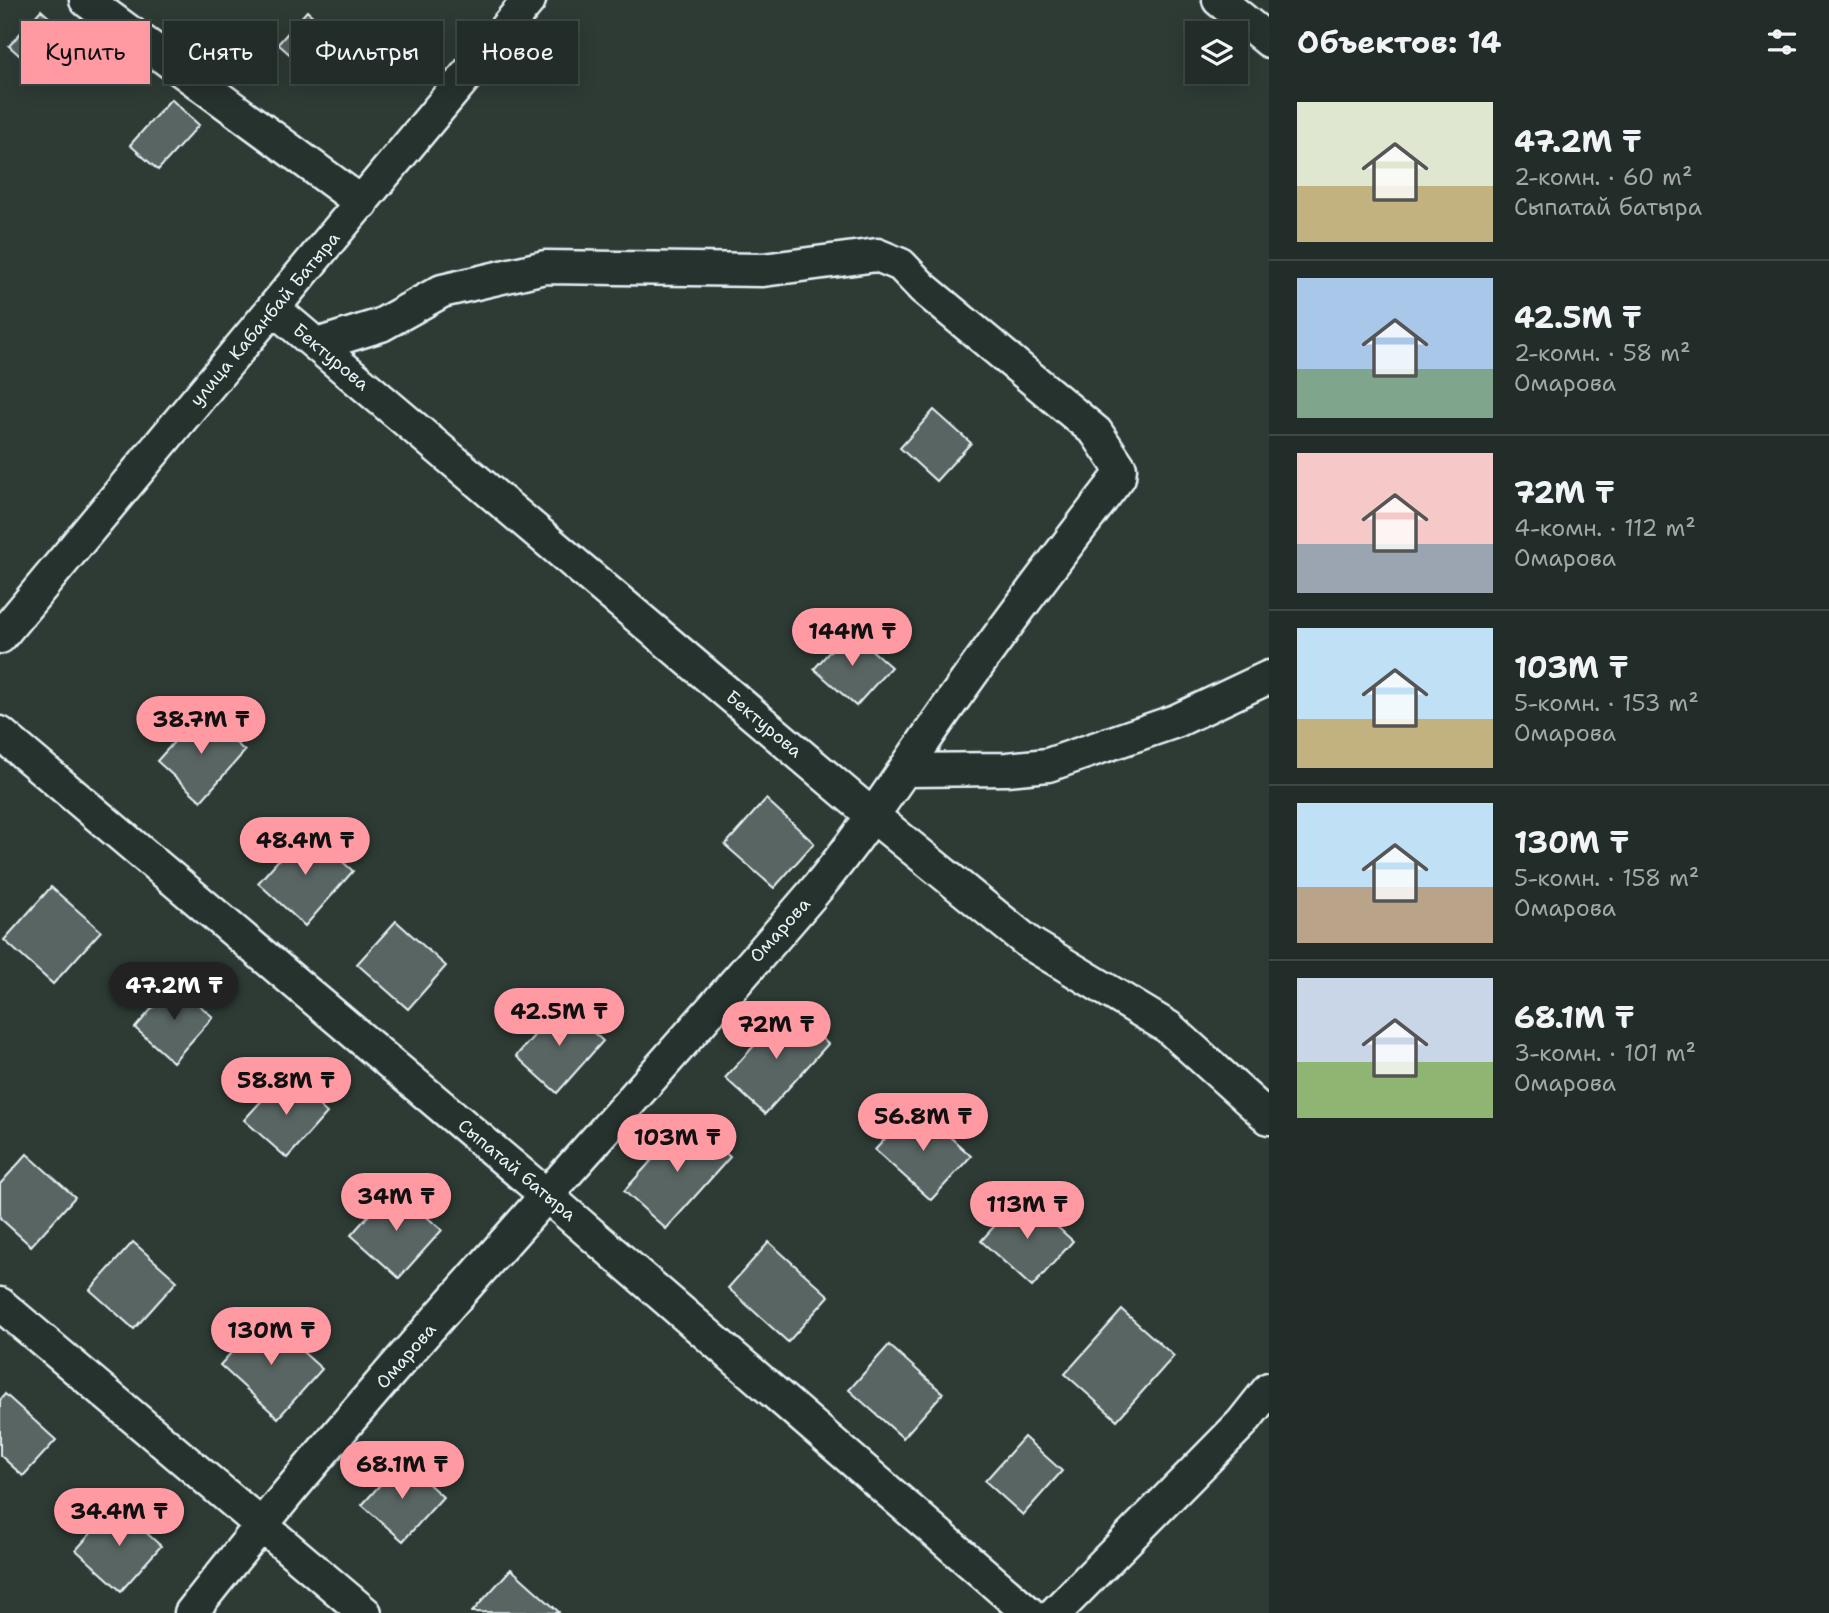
<!DOCTYPE html>
<html lang="ru">
<meta charset="utf-8">
<style>
body{margin:0;font-family:"Shantell Sans",sans-serif;background:#2a3430;color:#f1f3f6;height:100vh;display:flex;flex-direction:column;font-size:26px;white-space:nowrap}
*{box-sizing:border-box;margin:0}
p{font-size:23px;color:#a2a7a8}
.icon{flex:none;width:38px;height:38px;fill:none;stroke:currentColor;stroke-width:2;stroke-linecap:round;stroke-linejoin:round}
.map{position:relative;flex:1;overflow:hidden}
.sheet{display:flex;flex-direction:column;background:#222c28;width:560px}
.sheet>*{flex:none}
.hud{position:absolute;left:21px;top:21px;width:665px;height:63px;display:flex;gap:14px}
.buttons{position:absolute;left:1185px;top:21px;display:grid;gap:14px}
.buttons a{display:grid;place-items:center;width:63px;height:63px;border-radius:0px;background:#222c28;box-shadow:0 4px 18px #0003,0 0 0 2px #3f4845;font-size:35px}
.price{position:absolute;translate:-50% -60px;padding:0 16px;border-radius:24px;background:#ff9aa2;color:#111;font-size:23px;line-height:46px;filter:drop-shadow(0 2px 4px #0008)}
.price::after{content:'';position:absolute;left:50%;top:42px;width:21px;height:16px;margin-left:-10px;background:inherit;clip-path:polygon(0 0,100% 0,50% 100%)}
.price.selected{background:#222;color:#fff}
ul{padding:0;list-style:none}
li{display:flex;align-items:center;gap:21px;height:175px;padding:0 28px}
li+li{border-top:2px solid #3f4845}
li span{display:grid;place-items:center;flex:none;width:196px;height:140px;border-radius:0px;color:#555}
li>.icon{margin-inline-start:auto}
span .icon{width:84px;height:84px;fill:#fffc;stroke-width:1}
li b{font-size:30px}
h2{display:flex;justify-content:space-between;align-items:center;height:84px;padding:0 28px;font-size:30px}
.tag{padding:0 24px;border-radius:0px;background:#222c28;box-shadow:0 4px 18px #0003,0 0 0 2px #3f4845;font-size:24px;line-height:63px}
.tag.selected{background:#ff9aa2;color:#111}
main{display:flex;flex:1;min-height:0}
.map>svg:first-child{display:block}
</style>
<main>
<div class="map">
<svg width="1269" height="1613" viewBox="0 0 1269 1613">
<rect width="100%" height="100%" fill="#2e3b35"/>
<filter id="ink" filterUnits="userSpaceOnUse"><feTurbulence type="fractalNoise" baseFrequency=".0143" numOctaves="2"/><feDisplacementMap in="SourceGraphic" scale="14" xChannelSelector="R" yChannelSelector="G"/><feConvolveMatrix kernelMatrix="1 2 1 2 8 2 1 2 1" color-interpolation-filters="sRGB"/></filter>
<g filter="url(#ink)">
<path fill="#596563" stroke="#e8f1f8" stroke-width="2" d="M41,10l30,27 -32,36 -30,-27z
M307,11l33,29 -29,33 -33,-29z
M171,99l28,26 -41,45 -28,-25z
M934,410l37,33 -35,38 -36,-33z
M849,630l42,37 -35,39 -42,-37z
M201,712l44,39 -44,50 -44,-40z
M766,799l48,44 -40,45 -49,-43z
M306,829l47,42 -48,55 -47,-43z
M51,887l50,44 -48,53 -49,-44z
M396,921l50,45 -38,43 -51,-45z
M174,983l39,34 -40,45 -38,-34z
M562,1004l41,37 -46,52 -41,-37z
M788,1008l40,36 -63,70 -40,-36z
M285,1075l42,38 -40,45 -43,-38z
M915,1105l56,51 -40,44 -56,-50z
M689,1119l41,38 -64,72 -42,-38z
M27,1154l48,43 -44,49 -31,-28v-34z
M393,1188l49,42 -43,48 -48,-43z
M1022,1195l51,46 -41,46 -51,-46z
M133,1242l44,39 -43,48 -44,-39z
M769,1242l60,54 -41,46 -60,-54z
M1122,1310l52,46 -57,64 -52,-46z
M264,1317l58,52 -44,49 -58,-53z
M889,1345l54,48 -40,45 -54,-48z
M5,1394l51,46 -33,36 -23,-21v-55z
M1024,1437l38,34 -39,44 -38,-34z
M402,1460l41,37 -40,44 -41,-36z
M116,1505l45,41 -40,45 -45,-41z
M511,1569l48,43 -1,1 -86,-1z"/>
<g fill="none" stroke-linecap="round" stroke-linejoin="round">
<defs>
<path id="minor" d="M86,0l276,203
M1219,0l50,41
M273,308l601,509 155,126 139,84 101,91
M0,637l529,-637
M0,733l545,461 484,419
M906,770l101,-1 41,-4 128,-44 93,-44
M0,1304l365,309
M191,1613c196,-250 416,-479 622,-720 55,-65 98,-135 147,-203 51,-72 105,-143 159,-213l1,-9 -24,-36 -173,-144 -22,-23 -24,-10 -114,15 -218,-3 -103,24 -61,34 -64,20
M1055,1613l187,-190 27,-34"/>
</defs>
<use href="#minor" stroke="#e8f1f8" stroke-width="37"/>
<use href="#minor" stroke="#26332d" stroke-width="32"/>
</g>
</g>
<g text-anchor="middle" stroke-width="6" stroke-linejoin="round" paint-order="stroke">
<g font-size="18" fill="#e8f1f8" stroke="#26332d">
<text transform="translate(265 319) rotate(-50)" y="6">улица Кабанбай Батыра</text>
<text transform="translate(331 357) rotate(40)" y="6">Бектурова</text>
<text transform="translate(764 724) rotate(40)" y="6">Бектурова</text>
<text transform="translate(780 930) rotate(-48)" y="6">Омарова</text>
<text transform="translate(517 1170) rotate(40)" y="6">Сыпатай батыра</text>
<text transform="translate(406 1356) rotate(-49)" y="6">Омарова</text>
</g>
</g>
</svg>
<div class="buttons">
<a><svg class="icon" aria-label="layers" viewBox="0 0 24 24"><path d="M12 4l9 5-9 5-9-5zM3 14l9 5 9-5"/></svg></a>
</div>
<b class="price" style="left:852px;top:668px">144M ₸</b>
<b class="price" style="left:201px;top:756px">38.7M ₸</b>
<b class="price" style="left:305px;top:877px">48.4M ₸</b>
<b class="price selected" style="left:174px;top:1022px">47.2M ₸</b>
<b class="price" style="left:559px;top:1048px">42.5M ₸</b>
<b class="price" style="left:776px;top:1061px">72M ₸</b>
<b class="price" style="left:286px;top:1117px">58.8M ₸</b>
<b class="price" style="left:923px;top:1153px">56.8M ₸</b>
<b class="price" style="left:677px;top:1174px">103M ₸</b>
<b class="price" style="left:396px;top:1233px">34M ₸</b>
<b class="price" style="left:1027px;top:1241px">113M ₸</b>
<b class="price" style="left:271px;top:1367px">130M ₸</b>
<b class="price" style="left:402px;top:1501px">68.1M ₸</b>
<b class="price" style="left:119px;top:1548px">34.4M ₸</b>
<div class="hud">
<a class="tag selected">Купить</a>
<a class="tag">Снять</a>
<a class="tag">Фильтры</a>
<a class="tag">Новое</a>
</div>
</div>
<section class="sheet">
<h2>Объектов: 14<svg class="icon" aria-label="filters" viewBox="0 0 24 24"><path d="M4 7h16M4 17h16"/><circle cx="9" cy="7" r="2"/><circle cx="15" cy="17" r="2"/></svg></h2>
<ul>
<li><span style="background:linear-gradient(#dfe7d0 60%,#c2b280 0)"><svg class="icon" aria-label="home" viewBox="0 0 24 24"><path d="M3 11l9-7 9 7M6 9v11h12V9"/></svg></span><div><b>47.2M ₸</b><p>2-комн. · 60 m²</p><p>Сыпатай батыра</p></div></li>
<li><span style="background:linear-gradient(#a9c7e8 65%,#7fa58c 0)"><svg class="icon" aria-label="home" viewBox="0 0 24 24"><path d="M3 11l9-7 9 7M6 9v11h12V9"/></svg></span><div><b>42.5M ₸</b><p>2-комн. · 58 m²</p><p>Омарова</p></div></li>
<li><span style="background:linear-gradient(#f6c9c9 65%,#9aa5b1 0)"><svg class="icon" aria-label="home" viewBox="0 0 24 24"><path d="M3 11l9-7 9 7M6 9v11h12V9"/></svg></span><div><b>72M ₸</b><p>4-комн. · 112 m²</p><p>Омарова</p></div></li>
<li><span style="background:linear-gradient(#bfe0f5 65%,#c2b280 0)"><svg class="icon" aria-label="home" viewBox="0 0 24 24"><path d="M3 11l9-7 9 7M6 9v11h12V9"/></svg></span><div><b>103M ₸</b><p>5-комн. · 153 m²</p><p>Омарова</p></div></li>
<li><span style="background:linear-gradient(#bfe0f5 60%,#b9a48a 0)"><svg class="icon" aria-label="home" viewBox="0 0 24 24"><path d="M3 11l9-7 9 7M6 9v11h12V9"/></svg></span><div><b>130M ₸</b><p>5-комн. · 158 m²</p><p>Омарова</p></div></li>
<li><span style="background:linear-gradient(#c9d6e8 60%,#8fb573 0)"><svg class="icon" aria-label="home" viewBox="0 0 24 24"><path d="M3 11l9-7 9 7M6 9v11h12V9"/></svg></span><div><b>68.1M ₸</b><p>3-комн. · 101 m²</p><p>Омарова</p></div></li>
</ul>
</section>
</main>
